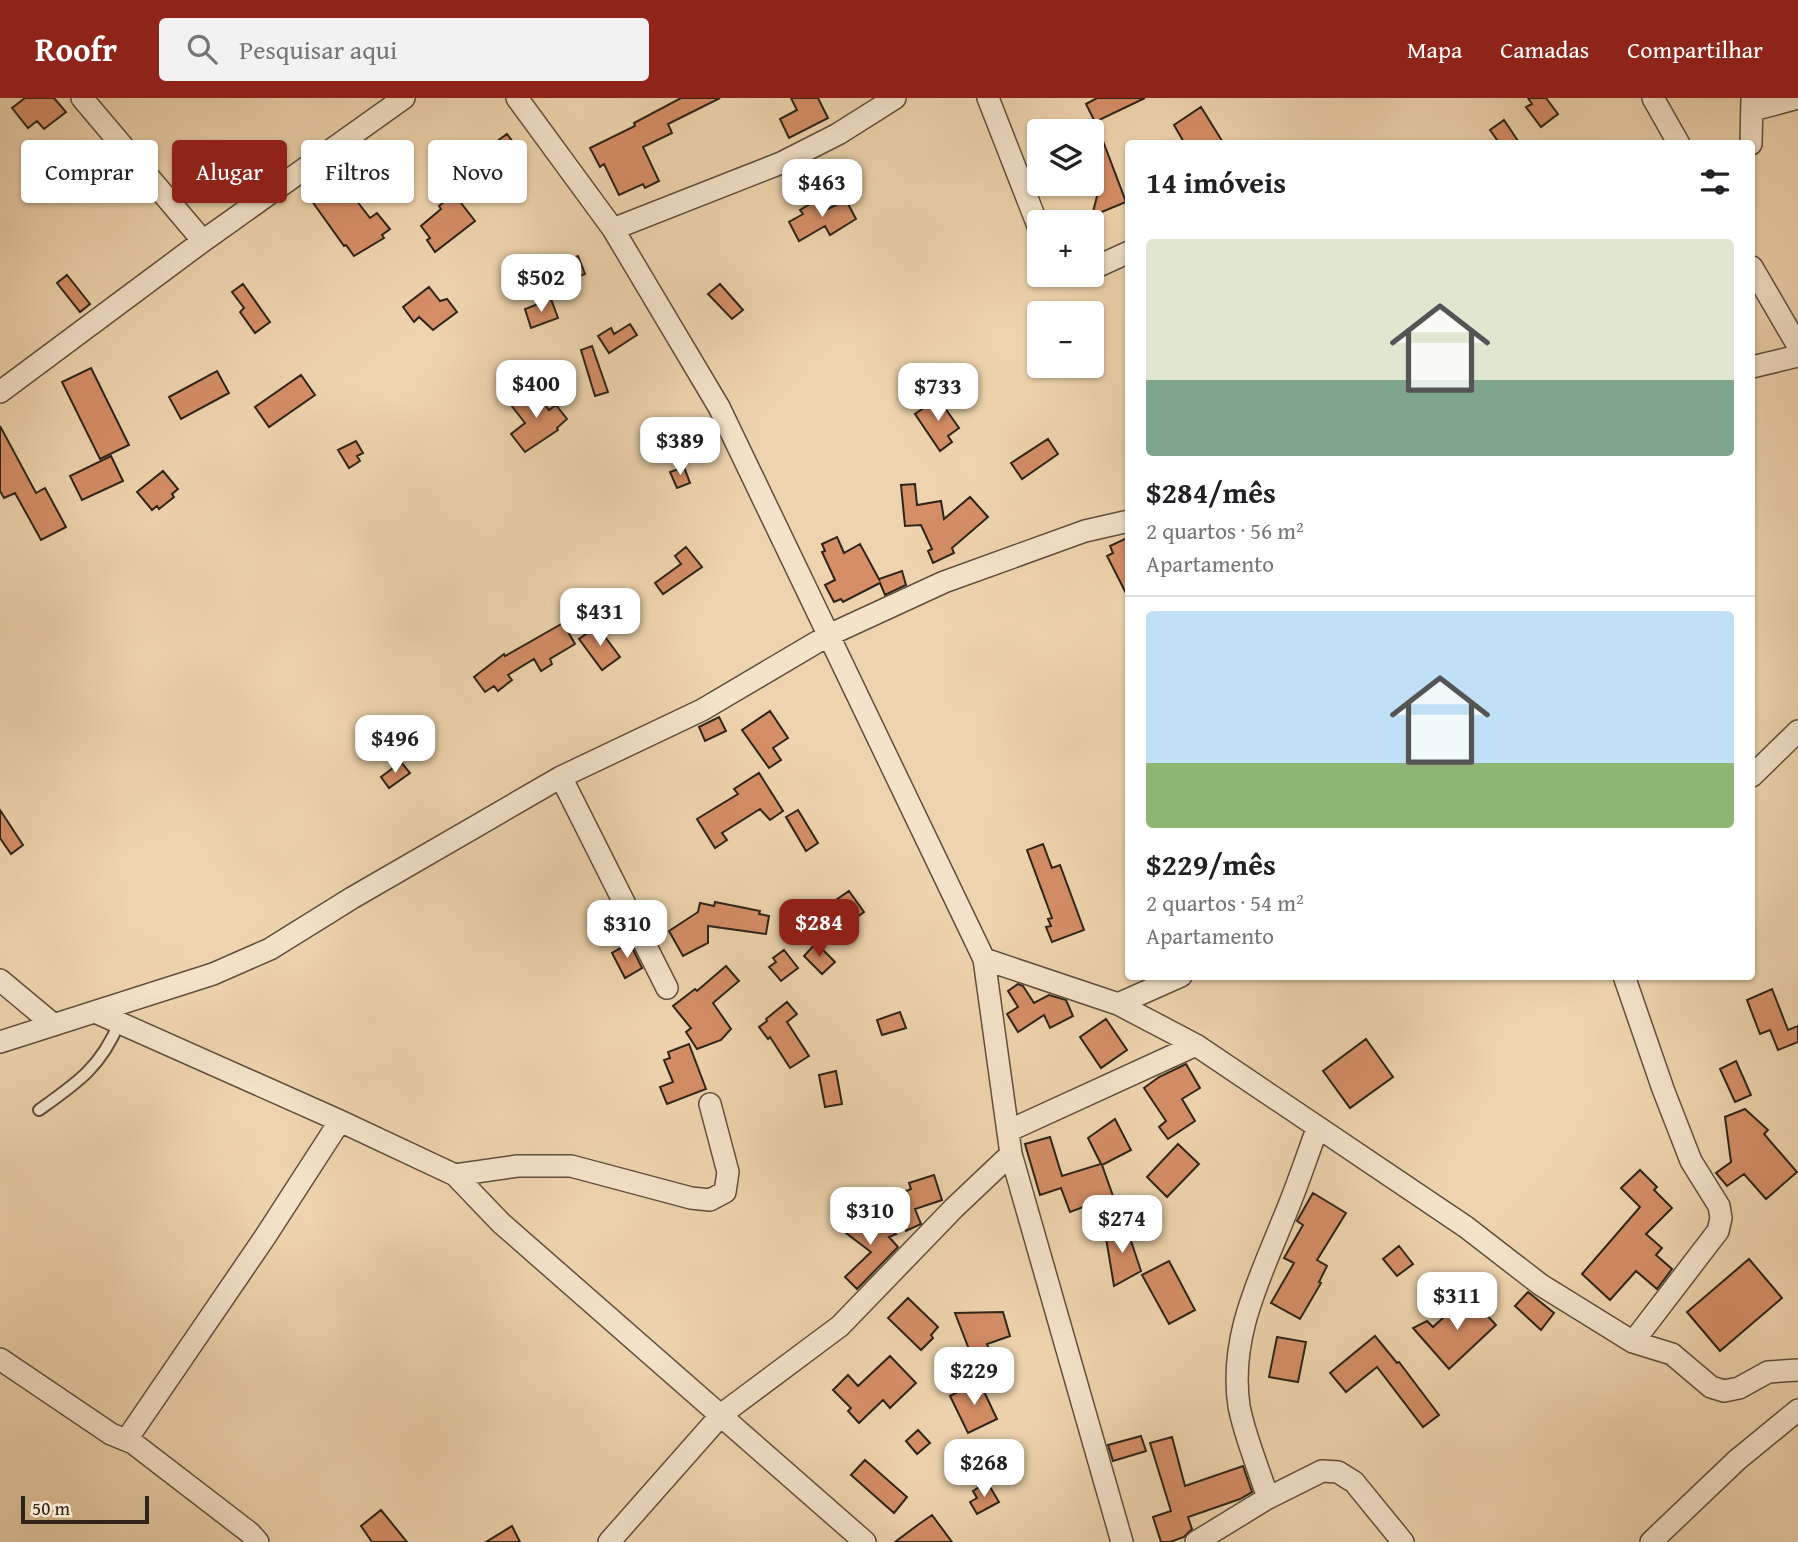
<!DOCTYPE html>
<html lang="pt">
<meta charset="utf-8">
<style>
body{margin:0;font-family:"Gentium Book Plus",serif;background:#f2f2f2;color:#202124;height:100vh;display:flex;flex-direction:column;font-size:26px;white-space:nowrap}
*{box-sizing:border-box;margin:0}
p{font-size:23px;color:#757577}
.icon{flex:none;width:38px;height:38px;fill:none;stroke:currentColor;stroke-width:2;stroke-linecap:round;stroke-linejoin:round}
.map{position:relative;flex:1;overflow:hidden}
.side{position:absolute;left:1125px;top:42px;width:630px;height:840px;display:flex;flex-direction:column;background:#fff;border-radius:7px;box-shadow:0 2px 5px #0004}
.side>*{flex:none}
.guide{position:absolute;left:21px;top:42px;width:665px;height:63px;display:flex;gap:14px}
.fabs{position:absolute;left:1027px;top:21px;display:grid;gap:14px}
.fabs a{display:grid;place-items:center;width:77px;height:77px;border-radius:7px;background:#fff;box-shadow:0 2px 5px #0004;font-size:35px}
.scale{position:absolute;left:21px;bottom:18px;width:128px;box-sizing:border-box;padding-left:7px;border:4px solid #2e2419;border-top:0;font-size:19px;line-height:24px;white-space:nowrap;color:#2e2419;-webkit-text-stroke:5px #f4e3ca;paint-order:stroke}
.price{position:absolute;translate:-50% -60px;padding:0 16px;border-radius:14px;background:#fff;color:#222;font-size:23px;line-height:46px;filter:drop-shadow(0 2px 4px #0008)}
.price::after{content:'';position:absolute;left:50%;top:42px;width:21px;height:16px;margin-left:-10px;background:inherit;clip-path:polygon(0 0,100% 0,50% 100%)}
.price.active{background:#8f2418;color:#fff}
ul{padding:0;list-style:none}
li{display:grid;align-content:center;gap:14px;height:371px;padding:0 21px}
li+li{border-top:2px solid #e0e0e0}
li span{display:grid;place-items:center;height:217px;border-radius:7px;color:#555}
li>.icon{margin-inline-start:auto}
span .icon{width:126px;height:126px;fill:#fffc;stroke-width:1}
li b{font-size:30px}
h2{display:flex;justify-content:space-between;align-items:center;height:84px;padding:0 21px;font-size:30px}
.pill{padding:0 24px;border-radius:7px;background:#fff;box-shadow:0 2px 5px #0004;font-size:24px;line-height:63px}
.pill.active{background:#8f2418;color:#fff}
header{display:flex;align-items:center;gap:42px;box-sizing:border-box;height:98px;padding:0 35px;background:#8f2418;color:#fff}
header strong{font-size:33px}
nav{display:flex;gap:38px;margin-inline-start:auto;font-size:24px}
.search{width:490px;height:63px;background:#f2f2f2;display:flex;align-items:center;gap:18px;box-sizing:border-box;padding:0 24px;border-radius:7px;color:#757577;font-size:26px}
.map>svg:first-child{display:block}
</style>
<header>
<strong>Roofr</strong>
<div class="search"><svg class="icon" aria-label="search" viewBox="0 0 24 24"><circle cx="10" cy="10" r="6"/><path d="M15 15l6 6"/></svg>Pesquisar aqui</div>
<nav><a>Mapa</a><a>Camadas</a><a>Compartilhar</a></nav>
</header>
<div class="map">
<svg width="1798" height="1444" viewBox="0 0 1798 1444">
<rect width="100%" height="100%" fill="#eed4ae"/>
<filter id="stains"><feTurbulence type="fractalNoise" baseFrequency=".00286" numOctaves="4"/><feColorMatrix values="0 0 0 0 .2 0 0 0 0 .09 0 0 0 0 .02 0 0 0 .5 -.17"/></filter>
<radialGradient id="worn" r=".72"><stop offset=".6" stop-color="#630" stop-opacity="0"/><stop offset="1" stop-color="#630" stop-opacity=".3"/></radialGradient>
<path fill="#d58e66" stroke="#2e2419" stroke-width="2" d="M25,0h29l12,14 -22,17 -7,-8 -9,7 -16,-20z
M681,0h39l-52,26 4,9 -29,14 16,34 -14,7 -2,-4 -24,11 -15,-31 -4,3 -10,-19 45,-22 -1,-3z
M791,0h27l10,20 -39,20 -9,-19 17,-9z
M1097,0h48l-50,24 -9,-18z
M1528,0h18l12,16 -17,13 -15,-20 6,-3z
M1201,9l23,37h-39l-11,-19z
M1504,22l16,24h-20l-10,-14z
M507,36l15,20 -15,11 -15,-20z
M1103,43l23,61 -34,14 9,-36 -9,-25v-9z
M348,75l13,17 -8,6 17,22 7,-5 13,16 -8,6 2,3 -30,18 -8,-11 -2,1 -35,-49 27,-21 3,4z
M454,96l21,27 -40,31 -8,-12 3,-2 -9,-12 20,-17 -2,-3z
M820,100l6,12 20,-10 10,19 -26,16 -5,-9 -26,15 -10,-19 14,-8 -3,-4z
M554,158l3,9 21,-9 7,18 -34,14 -11,-26z
M67,177l23,29 -10,8 -23,-29z
M243,186l27,38 -15,11 -15,-21 4,-4 -12,-16z
M720,186l23,26 -11,9 -24,-25z
M429,189l11,14 7,-2 10,13 -24,18 -14,-13 -5,5 -11,-15z
M551,201l7,19 -27,10 -6,-19z
M630,226l7,11 -28,18 -11,-17 13,-8 3,6z
M592,248l16,46 -13,4 -14,-46z
M91,270l38,77 -29,14 -38,-77z
M217,273l12,22 -48,26 -12,-22z
M301,277l14,20 -46,32 -14,-20z
M533,290l16,22 7,-5 11,14 -10,9 1,2 -33,22 -14,-18 14,-11 -14,-18z
M938,300l21,30 -11,8 4,6 -12,9 -25,-37z
M0,328l36,67 9,-5 21,39 -25,13 -26,-47 -11,5 -4,-7z
M1048,341l10,15 -36,25 -11,-16z
M356,343l7,12 -6,3 3,5 -11,7 -11,-18z
M111,358l12,25 -41,19 -12,-24z
M684,369l6,16 -13,5 -7,-16z
M163,373l15,18 -6,5 2,3 -15,12 -2,-3 -5,4 -15,-18z
M915,386l2,21 24,-4 3,18 26,-22 18,20 -36,31 2,5 -21,10 -5,-12 4,-2 -11,-24 -16,1 -4,-41z
M837,439l7,16 16,-9 20,37 -1,-2 23,-8 4,14 -21,10 -5,-12 -37,19 -2,-3 -7,3 -9,-17 10,-5 -13,-28 3,-1 -3,-7z
M1129,439v62l-22,-43 6,-3 -3,-7z
M686,449l16,20 -39,27 -8,-11 26,-19 -6,-8z
M563,525l12,21 -25,15 2,5 -11,7 -7,-12 -26,16 4,5 -14,11 -4,-5 -9,6 -11,-15 30,-23 1,2z
M597,528l23,31 -18,13 -23,-31z
M770,613l18,27 -15,10 8,12 -12,8 -27,-38z
M719,619l7,14 -21,10 -6,-14z
M401,664l9,11 -21,15 -8,-11z
M759,675l24,38 -13,9 -10,-11 -38,24 5,7 -12,8 -18,-29 41,-25 -4,-5z
M0,712l23,35 -12,9 -11,-16z
M798,712l20,33 -12,8 -20,-34z
M1043,746l9,24 8,-3 24,65 -32,12 -6,-15 5,-1 -3,-7 4,-1 -25,-68z
M849,793l15,21 -37,27 -11,-15 25,-18 -5,-6z
M715,804l45,9 -1,3 10,2 -3,18 -58,-8v17l-25,13 -14,-25 29,-19 2,-9 14,3z
M630,845l12,25 -17,10 -13,-25z
M816,845l19,19 -13,12 -18,-18z
M784,852l14,18 -17,13 -12,-14 7,-5 -3,-4z
M726,868l13,15 -26,22 18,26 -10,11 -24,9 -11,-17 5,-4 -18,-22 22,-17 2,2z
M1018,886l5,2 11,17 15,-8 17,5 7,16 -23,12 -6,-13 -26,17 -11,-18 11,-7 -10,-16z
M1772,891l16,41 10,-4v16l-20,8 -8,-20 -10,4 -13,-34z
M787,904l10,12 -10,8 22,34 -19,12 -20,-31 -2,2 -9,-12 8,-6 -1,-2z
M900,914l6,16 -24,7 -5,-15z
M1106,921l21,31 -26,18 -21,-31z
M1366,941l27,38 -43,31 -27,-37z
M689,946l17,45 -39,15 -7,-17 13,-5 -9,-22 6,-2 -2,-6z
M1736,963l15,34 -16,7 -15,-33z
M1186,966l14,24 -18,11 13,22 -27,18 -9,-12 7,-6 -22,-33 15,-11z
M836,973l6,33 -17,3 -6,-32z
M1745,1011l23,21 -4,4 33,38 -31,27 -22,-25 -17,12 -11,-13 15,-11 -6,-45z
M1115,1021l16,31 -29,15 11,31 -43,16 -9,-24 -21,7 -15,-51 25,-7 12,39 39,-12 -13,-26z
M1178,1046l21,20 -32,33 -20,-20z
M1640,1072l17,17 -3,3 18,18 -26,26 16,14 -6,7 16,14 -15,20 -21,-18 -26,29 -28,-26 58,-67 -19,-19z
M934,1077l8,25 -27,9 6,15 -15,7 -13,-34 18,-8 -2,-6z
M1313,1095l33,20 -29,47 10,6 -8,16 2,1 -21,36 -29,-16 23,-40 -10,-5 19,-33 -6,-4z
M865,1112l31,24 -7,3 9,10 -41,42 -12,-12 26,-25 -25,-19z
M1126,1128l15,45 -27,15 -9,-54z
M1399,1148l14,18 -16,12 -14,-17z
M1749,1161l33,39 -62,53 -33,-39z
M1169,1163l26,49 -26,14 -27,-49z
M1528,1194l26,21 -13,17 -26,-24z
M1468,1197l28,30 -47,44 -36,-41 14,-7 6,6z
M908,1200l30,29 -7,8 2,3 -12,12 -33,-32z
M1003,1214l7,24 -23,8 8,19 -18,7 -22,-57z
M1375,1238l22,27 2,-1 40,53 -16,12 -46,-60 -31,25 -16,-19z
M1277,1239l29,5 -8,40 -29,-5z
M890,1258l26,27 -26,25 -7,-8 -24,23 -11,-12 3,-3 -18,-18 15,-15 10,11z
M979,1283l18,38 -29,14 -18,-37z
M918,1332l12,13 -13,11 -11,-13z
M1141,1338l5,15 -33,10 -5,-16z
M1172,1339l13,49 58,-20 9,26 -12,7 -52,18 4,12 -8,8 -14,5h-9l-8,-25 18,-6 -21,-68z
M865,1362l42,37 -13,16 -43,-38z
M987,1384l12,20 -22,12 -7,-12 7,-4 -4,-7z
M381,1412l26,32h-35l-11,-16z
M932,1417l20,27h-57l24,-18z
M512,1428l8,16h-34z"/>
<g fill="none" stroke-linecap="round" stroke-linejoin="round">
<defs>
<path id="service" d="M39,1012c38,-27 62,-43 80,-87"/>
<path id="minor" d="M82,0l121,143
M517,0l96,131 106,178 265,552 27,195 111,388
M988,0l52,133
M1653,0l26,46
M1753,12l45,-12
M1751,46l1,-46
M613,131l168,-66 57,-29 57,-36
M1752,169l46,79
M1092,171l37,-17
M1073,177h5
M1752,269l46,-11
M0,294l203,-151 201,-143
M1752,678l46,-45
M561,679l106,211
M984,861l134,45 78,41 270,182 75,58 92,57 39,12 39,33 13,4 15,-3 29,-16 30,-2
M1624,878l39,113 28,72 28,45 2,12 -3,13 -85,111
M0,882l54,45
M1118,906l63,-28
M95,914l245,109 115,54 46,48 364,319
M0,944l213,-68 57,-25 82,-51 209,-121 141,-67 127,-75 115,-53 141,-51 44,-10
M1008,1033l188,-86
M455,1077l62,-9h54l120,32 19,2 15,-8 3,-20 -18,-68
M0,1261l111,75 22,9 117,90 8,9
M127,1341l138,-202 75,-116
M1268,1400c-9,-28 -24,-64 -29,-92 -10,-68 20,-126 44,-186 13,-30 23,-61 34,-91
M609,1444l113,-128 118,-88 114,-118 57,-54
M1196,1444l72,-44 54,-27 16,1 16,10 49,60
M1651,1444l86,-82 61,-50"/>
</defs>
<use href="#service" stroke="#5e503e" stroke-width="14"/>
<use href="#minor" stroke="#5e503e" stroke-width="24"/>
<use href="#service" stroke="#f4e3ca" stroke-width="10"/>
<use href="#minor" stroke="#f4e3ca" stroke-width="21"/>
</g>
<rect width="100%" height="100%" filter="url(#stains)"/>
<rect width="100%" height="100%" fill="url(#worn)"/>
</svg>
<div class="fabs">
<a><svg class="icon" aria-label="layers" viewBox="0 0 24 24"><path d="M12 4l9 5-9 5-9-5zM3 14l9 5 9-5"/></svg></a>
<a>+</a>
<a>−</a>
</div>
<div class="scale">50 m</div>
<b class="price" style="left:822px;top:121px">$463</b>
<b class="price" style="left:541px;top:216px">$502</b>
<b class="price" style="left:536px;top:322px">$400</b>
<b class="price" style="left:938px;top:325px">$733</b>
<b class="price" style="left:680px;top:379px">$389</b>
<b class="price" style="left:600px;top:550px">$431</b>
<b class="price" style="left:395px;top:677px">$496</b>
<b class="price active" style="left:819px;top:861px">$284</b>
<b class="price" style="left:627px;top:862px">$310</b>
<b class="price" style="left:870px;top:1149px">$310</b>
<b class="price" style="left:1122px;top:1157px">$274</b>
<b class="price" style="left:1457px;top:1234px">$311</b>
<b class="price" style="left:974px;top:1309px">$229</b>
<b class="price" style="left:984px;top:1401px">$268</b>
<div class="guide">
<a class="pill">Comprar</a>
<a class="pill active">Alugar</a>
<a class="pill">Filtros</a>
<a class="pill">Novo</a>
</div>
<section class="side">
<h2>14 imóveis<svg class="icon" aria-label="filters" viewBox="0 0 24 24"><path d="M4 7h16M4 17h16"/><circle cx="9" cy="7" r="2"/><circle cx="15" cy="17" r="2"/></svg></h2>
<ul>
<li><span style="background:linear-gradient(#dfe7d0 65%,#7fa58c 0)"><svg class="icon" aria-label="home" viewBox="0 0 24 24"><path d="M3 11l9-7 9 7M6 9v11h12V9"/></svg></span><div><b>$284/mês</b><p>2 quartos · 56 m²</p><p>Apartamento</p></div></li>
<li><span style="background:linear-gradient(#bfe0f5 70%,#8fb573 0)"><svg class="icon" aria-label="home" viewBox="0 0 24 24"><path d="M3 11l9-7 9 7M6 9v11h12V9"/></svg></span><div><b>$229/mês</b><p>2 quartos · 54 m²</p><p>Apartamento</p></div></li>
</ul>
</section>
</div>
